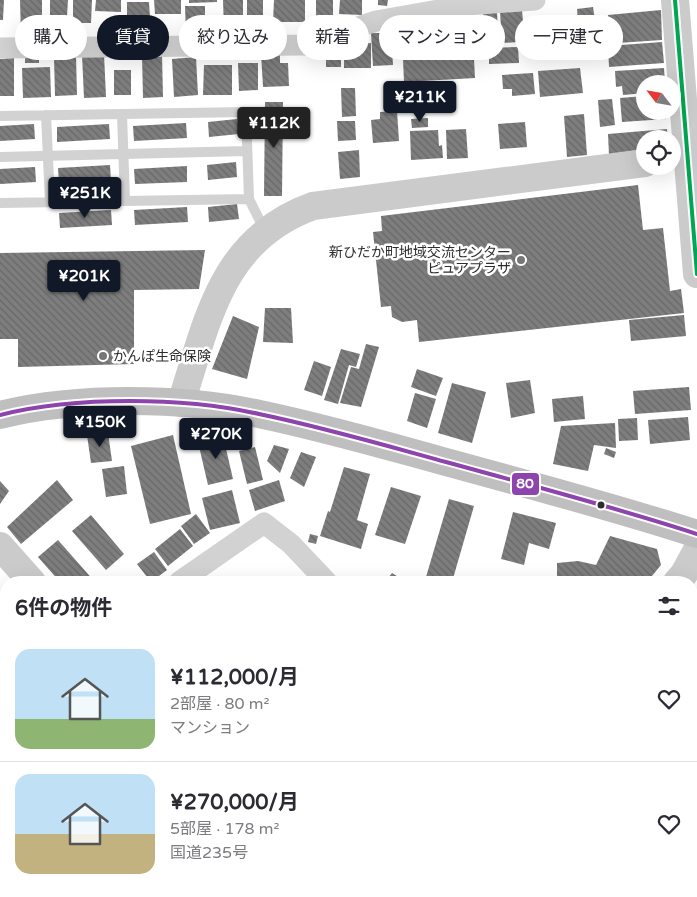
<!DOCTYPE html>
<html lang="ja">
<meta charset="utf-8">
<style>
body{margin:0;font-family:"Varela Round","Noto Sans JP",sans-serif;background:#f2f2f3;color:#2b2b33;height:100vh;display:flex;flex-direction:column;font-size:19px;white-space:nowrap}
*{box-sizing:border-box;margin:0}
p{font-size:16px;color:#7c7c81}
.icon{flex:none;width:28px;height:28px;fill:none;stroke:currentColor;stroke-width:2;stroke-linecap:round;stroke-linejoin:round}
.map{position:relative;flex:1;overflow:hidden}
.details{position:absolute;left:0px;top:576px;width:698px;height:321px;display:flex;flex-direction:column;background:#fff;border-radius:20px 20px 0 0;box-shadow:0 5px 20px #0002}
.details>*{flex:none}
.top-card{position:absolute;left:15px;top:15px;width:668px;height:45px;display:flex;gap:10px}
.needle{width:32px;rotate:301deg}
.tools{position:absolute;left:636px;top:75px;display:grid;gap:10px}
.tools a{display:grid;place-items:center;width:45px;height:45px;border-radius:50%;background:#fff;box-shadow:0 5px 20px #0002;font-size:25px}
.price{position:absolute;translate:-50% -42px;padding:0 11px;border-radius:5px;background:#111827;color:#fff;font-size:16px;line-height:32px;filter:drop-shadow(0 1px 2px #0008)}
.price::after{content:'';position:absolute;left:50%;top:30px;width:15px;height:11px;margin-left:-8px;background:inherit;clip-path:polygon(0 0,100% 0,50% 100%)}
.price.selected{background:#222;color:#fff}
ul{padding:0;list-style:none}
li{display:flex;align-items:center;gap:15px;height:125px;padding:0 15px}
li+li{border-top:1px solid #e1e1e2}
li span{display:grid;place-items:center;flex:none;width:140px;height:100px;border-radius:15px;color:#555}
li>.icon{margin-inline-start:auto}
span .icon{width:60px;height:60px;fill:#fffc;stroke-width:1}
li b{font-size:21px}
h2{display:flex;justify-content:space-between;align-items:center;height:60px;padding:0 15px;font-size:21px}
.tag{padding:0 18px;border-radius:22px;background:#fff;box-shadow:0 5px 20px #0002;font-size:18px;line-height:45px}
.tag.selected{background:#111827;color:#fff}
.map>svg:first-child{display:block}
</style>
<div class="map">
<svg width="697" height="897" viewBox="0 0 697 897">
<defs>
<pattern id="building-back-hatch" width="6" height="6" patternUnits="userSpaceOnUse" patternTransform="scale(1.25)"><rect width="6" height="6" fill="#7e7e7e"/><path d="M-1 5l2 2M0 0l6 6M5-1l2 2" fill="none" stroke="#686868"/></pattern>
</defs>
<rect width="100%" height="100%" fill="#fff"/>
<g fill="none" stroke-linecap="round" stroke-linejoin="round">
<path stroke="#d6ebf2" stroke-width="5.5" d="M0,713l6,7
M182,891l7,6"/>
</g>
<path fill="url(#building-back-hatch)" d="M0,0h4l-1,20h-3z
M20,0h22v15h-7v20h-14z
M50,0h18l-1,16 -17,-1z
M73,0h19l-1,23h-18z
M96,0h25v12l-26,-1z
M154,0h27v14h-26z
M189,0h28v2l-28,1z
M223,0h20v29h-19z
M247,0h16v32h-16z
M274,0h31v22h-32z
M316,0h17v19l-17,-1z
M340,0h22v15l-23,-1z
M378,0h10l-1,6 -9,-1z
M127,2h22l1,16 -23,1z
M185,6h20v27h-19z
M593,7l2,13 -17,2 -1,-13z
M522,10l2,23h-6l1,9 -17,1 -2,-32z
M661,10l1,30 -45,3 -1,-16h-7l-1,-12z
M497,11l1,25h-14l-1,-24z
M603,27l2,18 -24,2 -2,-18z
M371,33h20l2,32 -20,1z
M464,34l2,25h8l1,19 -71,4 -2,-45 16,-1 2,23 17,-1 -1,-6h5l-1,-17z
M662,42l2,21 -55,4 -1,-21z
M371,43v25h-27v-24z
M518,47l1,16 -30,1v-16z
M326,51h15v16h-15z
M280,52v11h8l1,23 -26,1 -2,-34z
M104,54l2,43 -22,1 -2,-43z
M162,55l1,42 -20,1 -1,-42z
M25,56l14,1v6h-14z
M76,56l1,39 -22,1 -1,-39z
M196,57l2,38 -24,2 -2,-38z
M14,58v38h-14v-37z
M238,63h20v27l-19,1z
M204,65h28v30h-29z
M50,67l1,30 -28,1 -1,-30z
M580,68l3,25 -43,4 -2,-26z
M664,68l1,16h-20v9l-22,2 -1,-9 -6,1 -1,-16z
M114,70h17v25h-17z
M533,73l2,21 -23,2v-7h-9l-1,-14z
M341,88h14l1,28 -14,1z
M421,88l1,14 -26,1 -1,-13z
M645,96v15h21v8l-44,3 -2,-24z
M612,99l3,26 -15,2 -2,-27z
M265,102h18l-1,94h-18z
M397,111l2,30 -26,2 -2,-23 9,-1v-7z
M584,114l3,41 -20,2 -3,-41z
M428,118v9l-16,1 -1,-9z
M237,119l2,15 -30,3 -1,-15z
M337,121h18l1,19 -18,1z
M525,122l2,25 -27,2 -2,-25z
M186,123l1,15 -53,3 -1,-15z
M34,124l1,15 -35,2v-15z
M109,124l1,15 -53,3v-15z
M466,129l2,29 -21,1 -1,-29z
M667,129l1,10h-23v13l-36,3 -1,-21z
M438,130l1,16 3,-1 1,13 -32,2 -1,-29z
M359,150l1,27 -20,2 -2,-27z
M236,162l1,15 -29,3 -1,-15z
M110,165l1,16 -52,3 -1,-16z
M187,166v16l-52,2 -1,-15z
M35,167l1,15 -36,2v-15z
M638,185l5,45 20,-2 7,63 11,-2 3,24 -265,29 -2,-22 -15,2 -10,-5 -1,-11 -10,1 -8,-75 9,-1 -1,-15z
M237,204l2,15 -30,3 -1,-15z
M187,207l1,15 -53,3 -1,-15z
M111,210l1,15 -52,3 -1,-15z
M205,250l-6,39 -65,1v74l-116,3v-28h-18v-86z
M265,308h26l2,35 -30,-1z
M684,315l2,21 -55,5 -2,-21z
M233,316l26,11 -12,52 -35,-10z
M366,344l13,3 -18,60 -21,-4 11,-36 8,2z
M341,349l19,5 -4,13 -7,-2 -11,39 -14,-4z
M314,361l17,6 -9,29 -18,-6z
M417,369l26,9 -7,18 -25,-9z
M530,380l5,33 -24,5 -5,-35z
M452,383l34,9 -14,51 -34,-10z
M689,387l2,23 -56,4 -2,-23z
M415,393l21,6 -9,29 -20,-7z
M583,396l2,23 -31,3 -2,-23z
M688,417l2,23 -40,4 -2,-24z
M637,418l1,22 -19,1 -1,-22z
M615,423l1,25 -22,-3 -6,26 -35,-7 8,-38z
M108,433l4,28 -21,2 -4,-28z
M173,435l18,79 -41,10 -19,-78z
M223,436l10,43 -25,6 -10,-43z
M274,445l15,4 -9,24 -13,-12z
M255,447l8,33 -16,4 -8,-33z
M606,448l10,4 -2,6 -10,-4z
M301,452l15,5 -12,30 -14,-9z
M124,466l3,28 -21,3 -4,-28z
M344,467l26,7 -13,46 11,4 -7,25 -41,-13 8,-25 2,1z
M57,480l16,20 -52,44 -14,-17z
M279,480l6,21 -30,10 -6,-21z
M0,481l9,10 -9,13z
M391,487l30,9 -16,48 -30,-9z
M232,490l8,33 -30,7 -8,-32z
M449,499l25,7 -22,76h-7l-19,-5z
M513,512l43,11 -7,26 -20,-6 -5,22 -23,-6z
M196,514l14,19 -16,11 -13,-18z
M91,515l33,39 -18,16 -34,-39z
M180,529l13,17 -25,20 -13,-17z
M310,534l8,2 -2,8 -8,-2z
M610,536l47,13 4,16 -14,17h-90v-19l21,-2 18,4z
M58,540l37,42h-35l-22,-25z
M154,552l13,18 -16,12 -14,-18z
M392,573l14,9h-21z
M691,629l6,5v27l-6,13z
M697,694v14l-4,-2z
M697,838v40l-6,-2v-21z
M691,883l6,2v12l-23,-1 1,-5h16z
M220,891h36l-7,6h-29l-3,-3z
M260,891h17l4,6h-28z
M347,891h16l-7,6h-4z
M441,891h48v5l-42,1z
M497,891h23l1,6h-23z
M523,891h24l1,6h-24z
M590,891h15l-1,6h-15z
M644,891h25l-2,6z"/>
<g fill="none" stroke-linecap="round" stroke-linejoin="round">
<path stroke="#d2d2d2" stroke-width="10" d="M122,114l3,87
M46,115l4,87
M0,116l246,-4 3,87 16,32
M0,157l247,-6
M0,203l249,-4"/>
<path stroke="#d2d2d2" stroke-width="21" d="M0,48l305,-3 71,-24 91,-16 68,-5
M179,582l85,-59 27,21 36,38
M691,813l6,2
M618,897l2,-6"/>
<path stroke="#cbcbcb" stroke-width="28" d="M675,0l22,274
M181,403c27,-83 40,-164 132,-197l332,-43
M0,546l32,36
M677,582l7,-8 13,-24
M305,891l5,6
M397,897l5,-6"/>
<path stroke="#bfbfbf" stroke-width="28" d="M0,415c75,-19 184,-18 259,-1 63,13 125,31 187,48 84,23 168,45 251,72"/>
<defs>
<path id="bus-1" d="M675,0l22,274"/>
<path id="bus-2" d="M0,415c75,-19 184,-18 259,-1 63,13 125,31 187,48 84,23 168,45 251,72"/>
</defs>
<use href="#bus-1" stroke="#fff" stroke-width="8"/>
<use href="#bus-2" stroke="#fff" stroke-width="8"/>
<use href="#bus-1" stroke="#00a651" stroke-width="4"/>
<use href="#bus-2" stroke="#8e44ad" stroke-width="4"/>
</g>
<g fill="#767676" stroke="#fff" stroke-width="2">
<circle cx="521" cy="260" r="5"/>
<circle cx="103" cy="356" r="5"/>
</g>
<circle fill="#2d2d2d" stroke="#fff" stroke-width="2" cx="601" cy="505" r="4.5"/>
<g text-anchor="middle" stroke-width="5" stroke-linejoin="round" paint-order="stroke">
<g font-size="14" fill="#2d2d2d" stroke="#fff" text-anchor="end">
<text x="511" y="257">新ひだか町地域交流センター<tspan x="511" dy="16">ピュアプラザ</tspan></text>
<text x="113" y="361" text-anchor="start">かんぽ生命保険</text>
</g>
</g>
<rect stroke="#fff" stroke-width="2" x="511" y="472" width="29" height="24" rx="5" fill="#8e44ad"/>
<g font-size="14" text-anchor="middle" font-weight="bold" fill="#fff">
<text x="525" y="488">80</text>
</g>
</svg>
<div class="tools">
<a><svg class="needle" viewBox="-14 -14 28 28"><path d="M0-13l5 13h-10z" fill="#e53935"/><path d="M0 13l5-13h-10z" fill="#7c7c81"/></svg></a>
<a><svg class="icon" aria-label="locate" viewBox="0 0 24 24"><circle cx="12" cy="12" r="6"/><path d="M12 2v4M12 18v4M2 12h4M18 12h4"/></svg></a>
</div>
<b class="price" style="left:420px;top:123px">¥211K</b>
<b class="price selected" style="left:274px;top:149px">¥112K</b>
<b class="price" style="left:85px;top:219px">¥251K</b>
<b class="price" style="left:84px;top:302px">¥201K</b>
<b class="price" style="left:100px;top:448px">¥150K</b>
<b class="price" style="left:216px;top:460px">¥270K</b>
<div class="top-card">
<a class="tag">購入</a>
<a class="tag selected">賃貸</a>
<a class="tag">絞り込み</a>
<a class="tag">新着</a>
<a class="tag">マンション</a>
<a class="tag">一戸建て</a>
</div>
<section class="details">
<h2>6件の物件<svg class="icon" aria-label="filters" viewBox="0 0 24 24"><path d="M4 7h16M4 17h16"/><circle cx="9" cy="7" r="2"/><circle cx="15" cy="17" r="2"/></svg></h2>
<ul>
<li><span style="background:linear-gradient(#bfe0f5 70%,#8fb573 0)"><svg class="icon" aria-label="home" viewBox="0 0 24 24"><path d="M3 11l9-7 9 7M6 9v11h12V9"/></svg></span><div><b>¥112,000/月</b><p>2部屋 · 80 m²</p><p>マンション</p></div><svg class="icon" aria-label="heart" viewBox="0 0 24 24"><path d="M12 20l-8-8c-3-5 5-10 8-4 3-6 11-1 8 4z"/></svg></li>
<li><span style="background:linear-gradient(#bfe0f5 60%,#c2b280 0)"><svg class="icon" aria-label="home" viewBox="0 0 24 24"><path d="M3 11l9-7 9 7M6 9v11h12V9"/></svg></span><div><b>¥270,000/月</b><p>5部屋 · 178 m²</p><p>国道235号</p></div><svg class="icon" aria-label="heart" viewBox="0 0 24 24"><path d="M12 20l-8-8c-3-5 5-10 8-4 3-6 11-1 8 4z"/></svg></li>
</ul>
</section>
</div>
